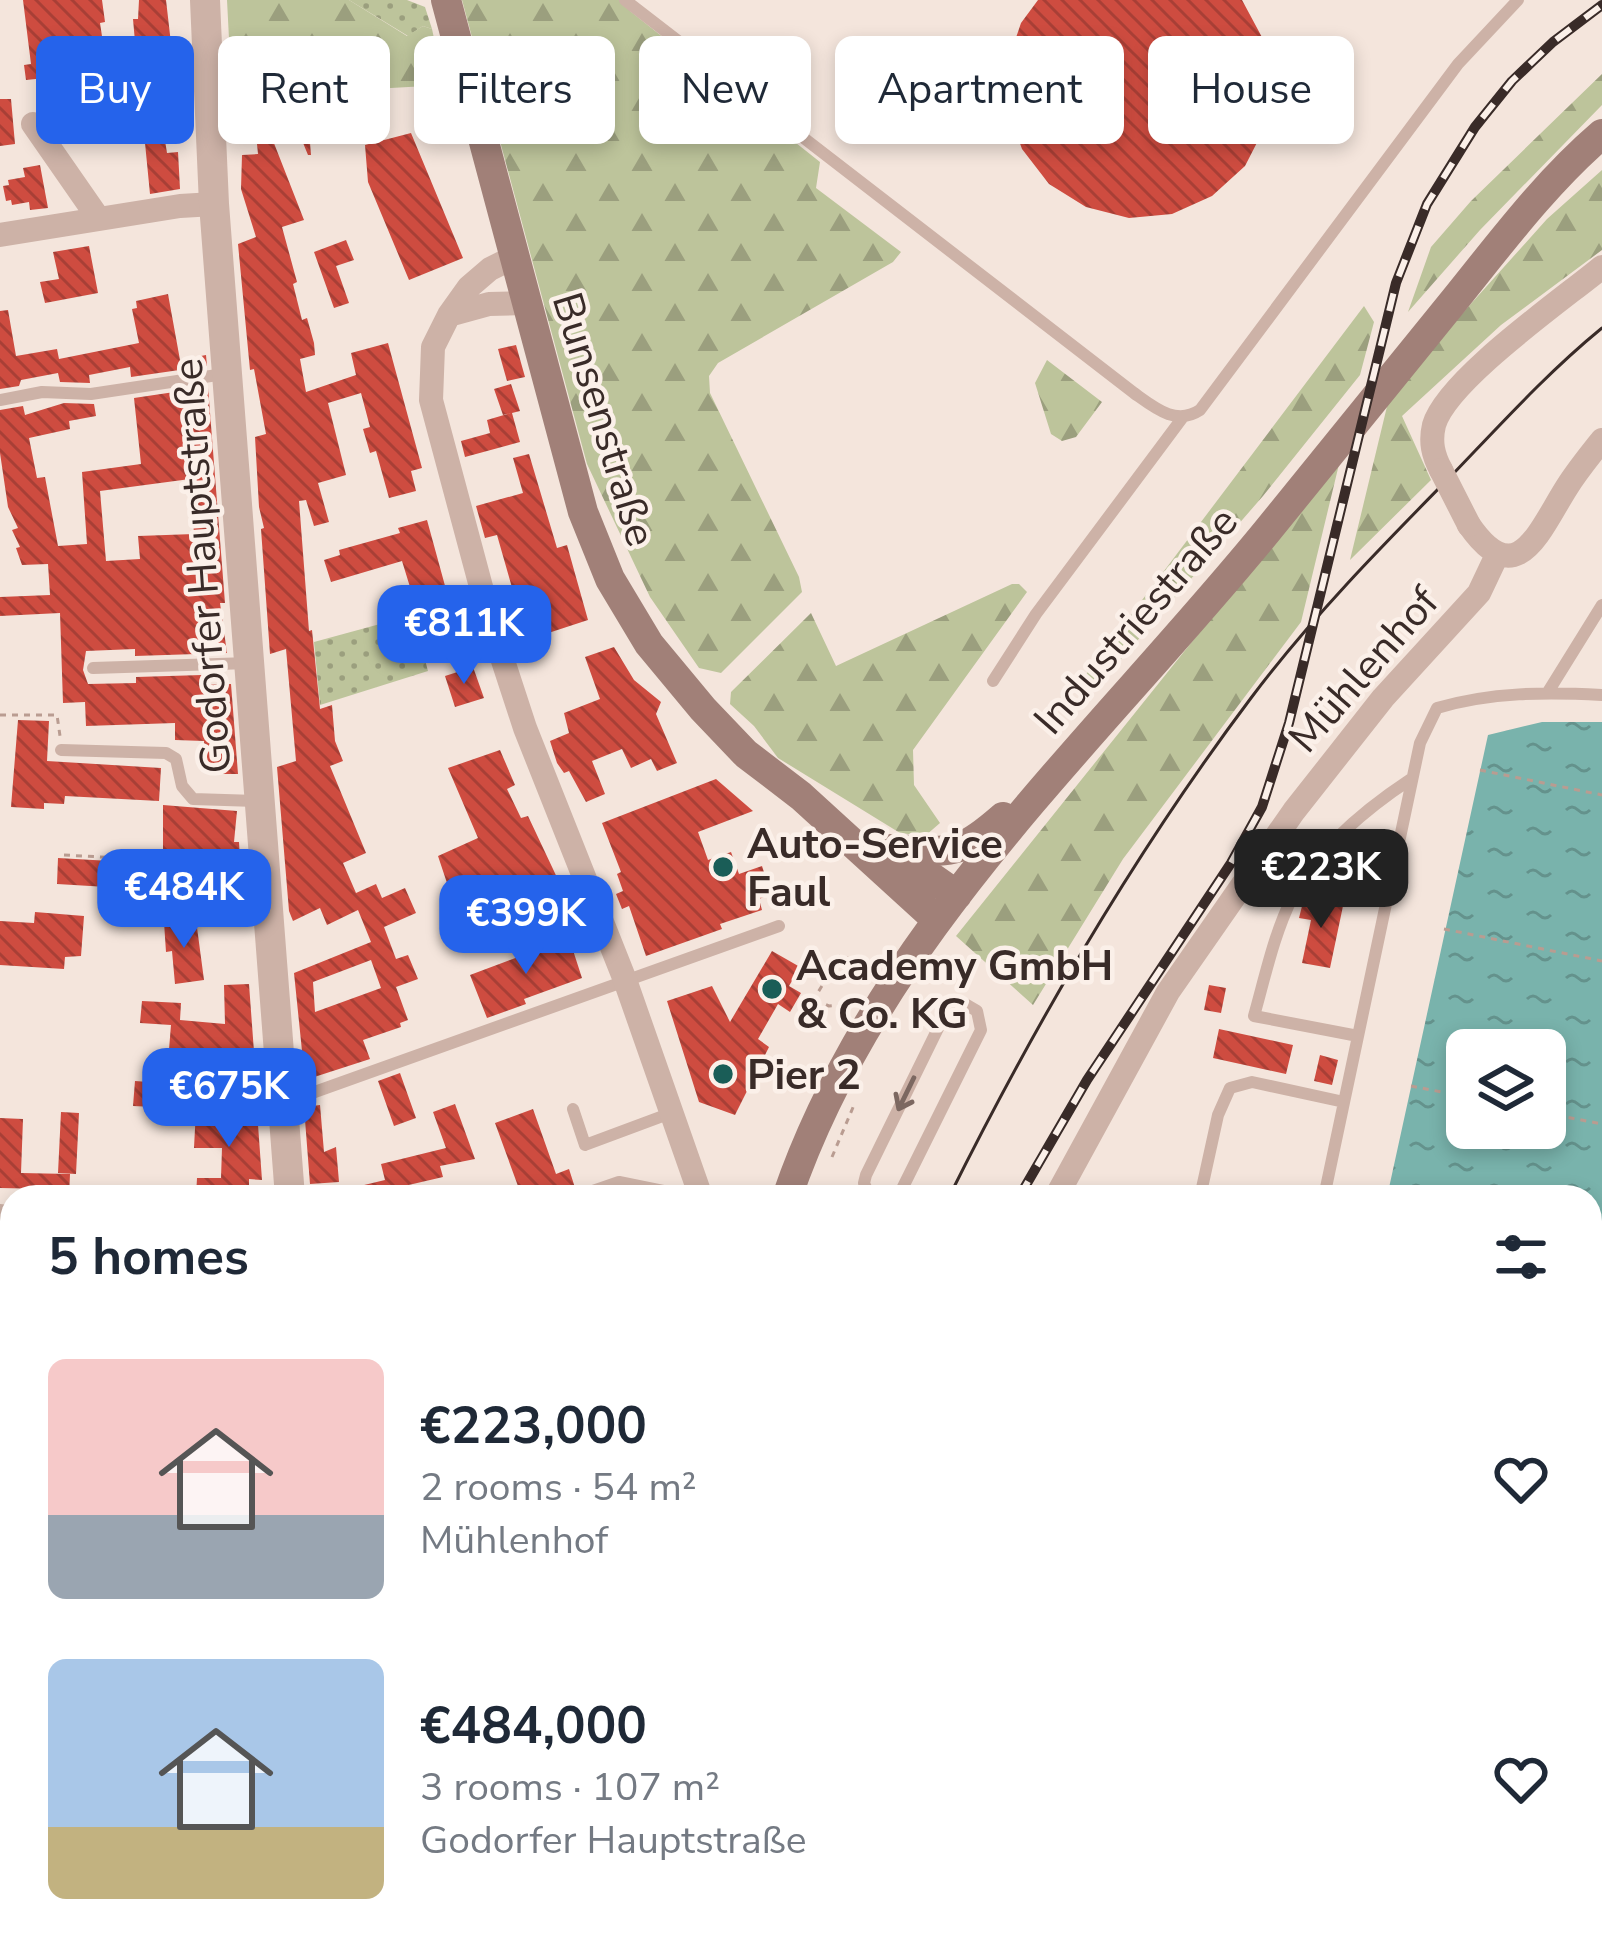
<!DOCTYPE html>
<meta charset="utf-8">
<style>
body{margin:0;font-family:"Nunito Sans",sans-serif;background:#f2f2f3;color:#1f2937;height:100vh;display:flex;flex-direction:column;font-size:45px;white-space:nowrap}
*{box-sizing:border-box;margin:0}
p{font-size:39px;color:#747a83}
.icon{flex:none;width:66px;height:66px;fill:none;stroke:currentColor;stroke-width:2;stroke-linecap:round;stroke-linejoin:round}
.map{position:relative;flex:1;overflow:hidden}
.panel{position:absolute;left:0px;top:1185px;width:1602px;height:771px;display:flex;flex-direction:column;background:#fff;border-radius:36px 36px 0 0;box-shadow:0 6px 18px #0003}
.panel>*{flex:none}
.banner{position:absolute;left:36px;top:36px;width:1530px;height:108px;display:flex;gap:24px}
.tools{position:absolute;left:1446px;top:1029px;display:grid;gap:24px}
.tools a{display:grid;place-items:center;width:120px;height:120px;border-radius:18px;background:#fff;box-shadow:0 6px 18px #0003;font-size:60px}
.price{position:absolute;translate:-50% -102px;padding:0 27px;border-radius:24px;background:#2563eb;color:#fff;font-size:39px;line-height:78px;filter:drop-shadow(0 3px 6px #0008)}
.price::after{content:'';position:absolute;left:50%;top:72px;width:36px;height:27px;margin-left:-18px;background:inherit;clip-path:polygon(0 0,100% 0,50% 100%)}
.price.on{background:#222;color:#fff}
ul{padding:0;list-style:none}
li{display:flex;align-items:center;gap:36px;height:300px;padding:0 48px}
li span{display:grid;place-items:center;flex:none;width:336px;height:240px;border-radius:18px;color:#555}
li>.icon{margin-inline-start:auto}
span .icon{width:144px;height:144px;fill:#fffc;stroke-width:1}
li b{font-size:51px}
h2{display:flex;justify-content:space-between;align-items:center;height:144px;padding:0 48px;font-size:51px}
.chip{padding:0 42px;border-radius:18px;background:#fff;box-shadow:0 6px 18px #0003;font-size:42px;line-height:108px}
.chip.on{background:#2563eb;color:#fff}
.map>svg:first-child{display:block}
</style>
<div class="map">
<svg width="1602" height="1954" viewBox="0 0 1602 1954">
<defs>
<pattern id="grass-dots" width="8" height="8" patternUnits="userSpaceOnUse" patternTransform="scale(3)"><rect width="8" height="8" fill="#bdc49b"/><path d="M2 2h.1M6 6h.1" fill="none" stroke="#9b9f7e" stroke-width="1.8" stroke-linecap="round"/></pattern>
<pattern id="forest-firs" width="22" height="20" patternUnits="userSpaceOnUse" patternTransform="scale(3)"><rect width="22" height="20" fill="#bdc49b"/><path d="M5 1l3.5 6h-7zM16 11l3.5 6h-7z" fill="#9b9f7e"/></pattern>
<pattern id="water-ripples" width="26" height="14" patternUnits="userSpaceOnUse" patternTransform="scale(3)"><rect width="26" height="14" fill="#79b3ac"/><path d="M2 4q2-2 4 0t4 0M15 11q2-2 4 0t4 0" fill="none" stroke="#64928c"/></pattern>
<pattern id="building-back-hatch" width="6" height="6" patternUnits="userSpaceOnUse" patternTransform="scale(3)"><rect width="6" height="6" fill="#ce4c40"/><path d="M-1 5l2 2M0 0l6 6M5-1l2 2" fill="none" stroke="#a83f36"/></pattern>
</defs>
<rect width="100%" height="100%" fill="#f4e5dc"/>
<path fill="url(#grass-dots)" d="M349,0h58l18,7 7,22 -9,-3 -15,10z
M413,615l15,56 -108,34 -6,-63z"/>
<path fill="url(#forest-firs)" d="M227,0h122l58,36 16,-10 9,3 12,56 -212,12z
M462,0h169l-1,11 190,151 -4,26 85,64 -8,10 -175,101 -9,13 1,17 89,184 3,15 -81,81 -22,-5 -49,-71 -63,-133z
M1602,74v31l-122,125 -72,82 23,-65 40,-46z
M1602,170v80l-101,75 -99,91 29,64 -81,80 40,-166 157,-175z
M1364,306l10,16 -14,53 -97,121 -166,191 -13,-10z
M1047,360l55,42 -26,35 -14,4 -11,-7 -16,-51z
M1341,456l-40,166 -178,237 -90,146 -77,-69z
M1012,584h7l8,8 -114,158 1,35 26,38 -15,13 -25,-3 -122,-75 -24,-32 -24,-22 1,-12 80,-79 25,53z"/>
<path fill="url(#water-ripples)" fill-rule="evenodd" d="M1542,722h60v741l-12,-4v-262h-203l101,-462zM1467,1050h78v78h-78z
M1602,1534v255l-12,9v-253z
M1165,1944h271l-10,10h-271z"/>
<path fill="url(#building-back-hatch)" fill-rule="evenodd" d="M23,0h79l3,22 -5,1 5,33 31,-3 -3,-34h5l1,-19h27l13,113 -18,2 6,38 11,-1 2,37 -30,5 -5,-51 -12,1 -3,-4 -3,-36 27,-2 -3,-29 -4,-4 -42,4 3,32 -13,1 5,29 -26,5 -6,-31 9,-1 -3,-33 -48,5 -2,-15 7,-1z
M1038,0h204l22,41 8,43 -7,43 -20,39 -33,30 -40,18 -43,4 -43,-11 -37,-23 -27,-35 -15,-41v-44l14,-41z
M0,99h11l4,45 -15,2z
M312,103l1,14 -5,1 3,37h-3l-21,-51z
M270,133l34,87 -22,7 15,55 -4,2 9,36 5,-2 7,25 1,12 -15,4 6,33 50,-17 -5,-22 37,-10 34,125 -11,3 5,20 -27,7 -13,-47 -6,2 -7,-24 7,-2 -9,-34 -33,10 18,72 -28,8 11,39 -15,4 -8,-26 -7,1 10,130 3,-1 8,79 12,-4 3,36 8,20 -13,5 36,87 -23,10 13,30 20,-9 6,14 23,-10 11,25 -32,14 12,32 12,-4 10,24 -22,8 12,33 -8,3 1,4 -38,13 7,19 -65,21 -11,-107 77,-31 -13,-32 -31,15 -7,-17 -27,13 -4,-10 -12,-144 19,-6 -10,-112 -16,5 -9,-125 3,-1 -5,-21 -4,-70 11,-3 -12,-65 -4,1 -12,-126 18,-7 -15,-48 1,-34 16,-1 -2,-20zM371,960l10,28 -66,24 -2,-30z
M411,133l52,125 -54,22 -41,-98 -3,-37z
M40,165l8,43 -18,2 -1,-8 -17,3 -1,-5 -5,1 -3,-15 6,-1 -1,-5 17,-3 -2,-9z
M346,240l8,20 -18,6 13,37 -15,5 -20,-56z
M89,246l9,47 -53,10 -5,-21 19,-3 -6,-27z
M168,294l12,66 26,-5 1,11 -76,11 -1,-10 -41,8 1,8 -30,-1 -2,-9 -37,7 -2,6 -19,3v-78l8,-1 8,46 41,-7 2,10 80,-16 -7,-34 5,-1 -1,-7z
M516,345l9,32 -18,4 -9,-32z
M511,384l9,27 -8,2 8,29 -55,15 -4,-16 29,-8 -3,-13 24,-7 -8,2 -9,-26z
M208,387l17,216h-5l7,50 -92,3v-7l-49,2 -3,19 5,14 48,-1v-6l66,-2 1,10 28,-1 7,90h-20l-1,-11 -12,1 -1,-23 -29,-1v-17l-89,3 -1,-24 -22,1 -3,-90 -60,3v-19l50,-2 -2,-31 -26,1 -6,-17 4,-1 -8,-17 6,-2 -10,-21 -8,-54v-43l23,-4 2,9 39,-12 30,1 2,12 -27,5 1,8 -41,9 8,40 8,-1 13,69 29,-2 -5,-72 59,-8 -7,-66zM190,479l4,55 -56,2 2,23 -34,2 -6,-70z
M529,454l28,94 10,-3 21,75 -61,20 -30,-105 -12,3 -9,-32 47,-13 -10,-35z
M427,520l23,84 -32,9 -16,-52 -71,21 -7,-22 16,-5 -1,-5 61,-17 -2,-5z
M614,647l20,33 27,22 -5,12 21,49 -20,8 -6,-12 -20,9 -9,-19 -30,12 13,33 -19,8 -17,-31 -5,2 -7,-10 -7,-22 19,-8 -5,-20 36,-14 -15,-42z
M473,667l11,31 -29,9 -10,-31z
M18,720l31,1 -2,40 114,7 -2,33 -94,-5 -1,8 -20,-1v6l-33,-2z
M500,750l15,35 -8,4 14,29 7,-2 33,70 -100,39 -23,-69 40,-18 -30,-70z
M716,779l37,32 -55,21 10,28 23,-8 8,22 23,-8 9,28 -12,5 3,11 -42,14 2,5 -76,27 -17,-50 -7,3 -6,-15 7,-3 -6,-17 4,-2 -19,-49z
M163,805l74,6 -3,31h5l1,18 -48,-3 -5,23 3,12 -133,-8 1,-26 105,6z
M1304,898l39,8 -13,62 -28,-5 9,-43 -12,-2z
M35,912l49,4 -3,40 -16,1 -1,12 -64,-4v-44l34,2z
M196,920l8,60 -29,4 -3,-33 -6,1 -2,-30z
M569,938l13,40 -58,21 2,5 -39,14 -17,-43z
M772,951l28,16 -11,19 12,7 -11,19 -12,-8 -20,35 11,8 -34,68 -36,-13 -32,-101 45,-15 18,36z
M249,984l7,95 -89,-5 4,-49 -31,-2 2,-22 39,2 -1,17 45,4 -1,-39z
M1209,985l17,3 -5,25 -17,-3z
M1219,1029l74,16 -7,29 -73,-16z
M1320,1055l18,5 -6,25 -18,-4z
M400,1073l16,45 -22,8 -16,-45z
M135,1081l41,3 -1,24 -42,-2z
M455,1104l20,55 -35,7 3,11 -43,10 2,10h-62l-1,-6 46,-11 -4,-16 65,-16 -13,-36z
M320,1105l4,47 12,-5 3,35 -29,2 -6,-77z
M223,1108l1,6 33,-3 5,69 -13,-1v11h-12l-1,7h-40l1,-19h24l1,-30h-28l2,-39z
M533,1109l23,65 13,-5 9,28h-56l-27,-74z
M61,1112l18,1 -3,61 -18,-1z
M0,1118l23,1 -2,54 49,1 -1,23h-19v-8l-50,-1z"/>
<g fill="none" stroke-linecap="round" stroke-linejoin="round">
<path stroke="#b99c91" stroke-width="3" stroke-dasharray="6 6" stroke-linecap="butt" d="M0,715h57l3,21
M1480,770l122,25
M64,855l131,7 1,5
M1444,929l158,32
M802,997l10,5 29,-47 15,7 22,-1
M815,1000l14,6 11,-1
M1411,1086l56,11
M1545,1113l57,11
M832,1157l22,-52
M1590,1256l12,2"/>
<path stroke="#cdb2a7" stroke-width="12" d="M625,0l509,393c21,15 42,33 66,17l258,-346 60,-64
M0,400l42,-8 49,2 133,-20
M93,668l156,-5
M993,681l43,-67 147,-197
M1548,692l54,-87
M61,750l105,3 10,6 6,27 11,13 66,2
M197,881h68
M1358,1036l-104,-20c11,-39 20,-82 38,-118 24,-48 75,-90 119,-119
M284,1103l495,-177
M573,1109l12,36 86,-32
M590,1192l29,-10 54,11 26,1
M870,1197l-6,-14 2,-8 81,-165 7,-6h11l12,7 4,19 -83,167
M1200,1197l18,-82 12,-27 22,-6 92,20
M1324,1197l96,-454 17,-35c54,-16 109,-16 165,-13
M895,1944l1,10
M532,1954l13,-10
M955,1954l10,-10"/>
<path stroke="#cdb2a7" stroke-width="24" d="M33,124l66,95
M0,235l180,-29 34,-2
M514,257l-24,12 -21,18 -20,28 -16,32 -2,53 60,224 34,104 100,252 76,217
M449,315l40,-11 37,-1
M1441,470c-8,-15 -11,-28 -7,-45 13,-45 128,-125 168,-158
M1469,525c48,69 70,6 98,-38 10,-16 23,-32 35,-47
M1056,1197l112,-205 126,-181 89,-113 96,-105 18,-38
M0,1315h12
M360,1944l2,10"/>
<path stroke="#cdb2a7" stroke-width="30" d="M205,0l9,204 76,993
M0,1219l12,10"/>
<path stroke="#a18078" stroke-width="30" d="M446,0l137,512 27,67 39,65 54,65 43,45 55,42 136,124
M891,849c61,2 65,9 112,-32
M894,851l63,44
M787,1197c90,-263 309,-456 481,-667 63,-78 126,-155 189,-233 45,-56 90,-116 145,-163
M594,1954l5,-10"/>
<path stroke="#392b28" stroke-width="3" d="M949,1197c87,-175 184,-342 302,-499 60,-80 131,-152 201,-223 48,-50 96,-103 150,-147
M661,1954l4,-10"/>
<defs>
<path id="rail" d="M1019,1197l68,-117 144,-217 31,-56 27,-84 107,-440 31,-79 48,-77 37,-46 41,-39 49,-37"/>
</defs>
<use href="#rail" stroke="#392b28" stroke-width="10"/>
<use href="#rail" stroke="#fbf0e9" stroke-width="6" stroke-dasharray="18" stroke-linecap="butt"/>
<path stroke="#cdb2a7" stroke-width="24" d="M1441,470l28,55"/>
</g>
<defs><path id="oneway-shaft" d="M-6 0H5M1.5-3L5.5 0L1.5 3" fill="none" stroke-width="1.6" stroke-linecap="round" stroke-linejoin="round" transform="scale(3)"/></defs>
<use stroke="#7c6861" href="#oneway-shaft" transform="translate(906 1094) rotate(116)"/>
<g fill="#1a5d57" stroke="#fbf0e9" stroke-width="4.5">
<circle cx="723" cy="867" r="12"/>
<circle cx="772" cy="989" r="12"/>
<circle cx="723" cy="1074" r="12"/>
</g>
<g text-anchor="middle" stroke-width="9" stroke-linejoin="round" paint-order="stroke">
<g font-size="42" fill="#392b28" stroke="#fbf0e9">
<text transform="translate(605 419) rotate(73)" y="15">Bunsenstraße</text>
<text transform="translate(201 566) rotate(-94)" y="15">Godorfer Hauptstraße</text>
<text transform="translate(1135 620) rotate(-49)" y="15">Industriestraße</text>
<text transform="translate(1363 669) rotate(-49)" y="15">Mühlenhof</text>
</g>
<g font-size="42" font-weight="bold" fill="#392b28" stroke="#fbf0e9" text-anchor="start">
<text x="747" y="858">Auto-Service<tspan x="747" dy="48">Faul</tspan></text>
<text x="796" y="980">Academy GmbH<tspan x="796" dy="48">&amp; Co. KG</tspan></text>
<text x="747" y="1089">Pier 2</text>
</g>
</g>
</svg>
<div class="tools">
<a><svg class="icon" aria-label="layers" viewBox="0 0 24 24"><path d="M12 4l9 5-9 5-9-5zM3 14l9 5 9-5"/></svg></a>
</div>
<b class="price" style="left:464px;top:687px">€811K</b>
<b class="price on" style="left:1321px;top:931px">€223K</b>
<b class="price" style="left:184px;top:951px">€484K</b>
<b class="price" style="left:526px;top:977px">€399K</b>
<b class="price" style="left:229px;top:1150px">€675K</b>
<div class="banner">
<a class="chip on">Buy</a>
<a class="chip">Rent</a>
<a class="chip">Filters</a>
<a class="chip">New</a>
<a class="chip">Apartment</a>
<a class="chip">House</a>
</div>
<section class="panel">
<h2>5 homes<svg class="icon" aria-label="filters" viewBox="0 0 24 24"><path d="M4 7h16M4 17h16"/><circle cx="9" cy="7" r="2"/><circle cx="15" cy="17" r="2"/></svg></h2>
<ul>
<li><span style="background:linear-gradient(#f6c9c9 65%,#9aa5b1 0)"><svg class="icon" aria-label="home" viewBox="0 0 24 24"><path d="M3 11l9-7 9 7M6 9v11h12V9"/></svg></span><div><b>€223,000</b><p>2 rooms · 54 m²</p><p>Mühlenhof</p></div><svg class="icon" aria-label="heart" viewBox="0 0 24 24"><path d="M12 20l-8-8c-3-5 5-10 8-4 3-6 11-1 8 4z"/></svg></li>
<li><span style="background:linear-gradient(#a9c7e8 70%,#c2b280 0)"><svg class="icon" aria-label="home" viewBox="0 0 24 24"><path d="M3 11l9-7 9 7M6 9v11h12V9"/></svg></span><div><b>€484,000</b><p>3 rooms · 107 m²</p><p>Godorfer Hauptstraße</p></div><svg class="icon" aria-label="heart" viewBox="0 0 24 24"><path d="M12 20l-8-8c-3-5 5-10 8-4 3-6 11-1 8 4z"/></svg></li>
</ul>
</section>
</div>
